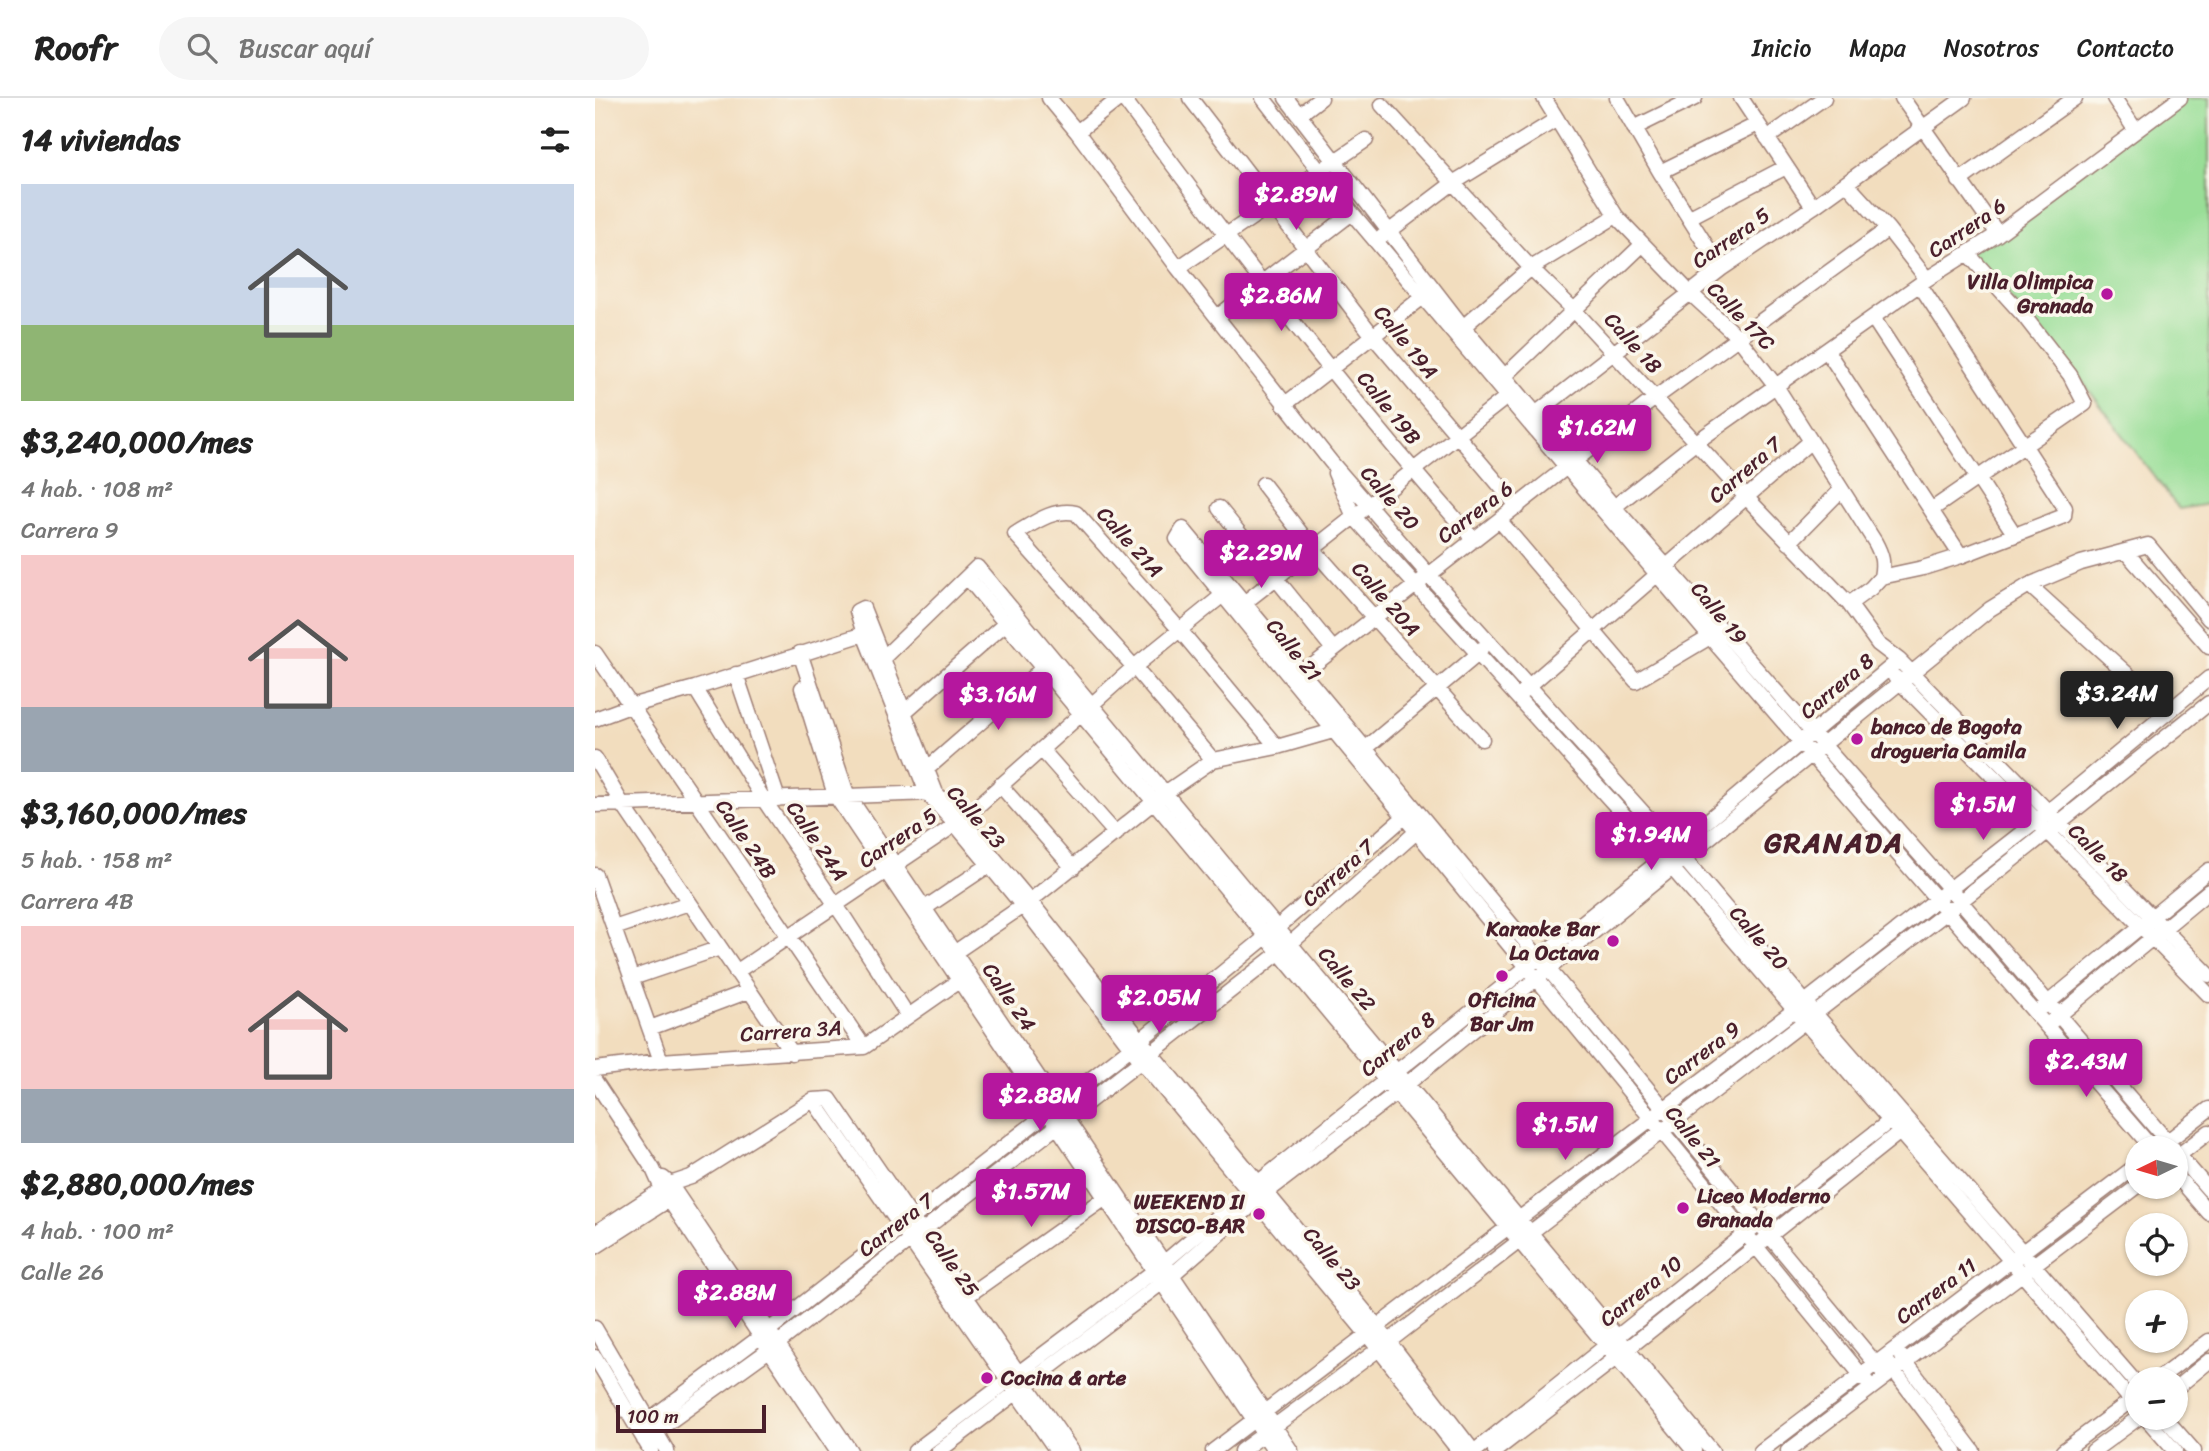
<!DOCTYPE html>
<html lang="es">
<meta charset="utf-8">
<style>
body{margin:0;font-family:Sriracha,sans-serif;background:#f6f6f6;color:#222;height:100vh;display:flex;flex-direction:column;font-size:26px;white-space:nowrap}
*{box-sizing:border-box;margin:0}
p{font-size:23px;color:#767676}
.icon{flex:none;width:38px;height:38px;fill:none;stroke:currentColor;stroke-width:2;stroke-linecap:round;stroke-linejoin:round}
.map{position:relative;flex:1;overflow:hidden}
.side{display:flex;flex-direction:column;background:#fff;width:595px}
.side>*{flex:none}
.needle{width:46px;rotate:265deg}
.tools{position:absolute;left:1530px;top:1038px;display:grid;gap:14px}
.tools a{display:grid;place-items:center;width:63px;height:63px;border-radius:50%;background:#fff;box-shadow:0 2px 5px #0004;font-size:35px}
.scale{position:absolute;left:21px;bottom:18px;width:150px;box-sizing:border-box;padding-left:7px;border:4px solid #4a1f2b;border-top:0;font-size:19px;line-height:24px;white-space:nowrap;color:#4a1f2b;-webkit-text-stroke:5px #fbf7ec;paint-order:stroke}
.price{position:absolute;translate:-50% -60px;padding:0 16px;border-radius:7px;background:#b5179e;color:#fff;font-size:23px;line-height:46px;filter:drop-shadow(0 2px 4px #0008)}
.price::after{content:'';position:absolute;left:50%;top:42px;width:21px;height:16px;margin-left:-10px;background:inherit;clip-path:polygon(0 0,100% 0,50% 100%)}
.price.active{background:#222;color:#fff}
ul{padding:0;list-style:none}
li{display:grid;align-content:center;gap:14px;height:371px;padding:0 21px}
li span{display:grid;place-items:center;height:217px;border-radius:0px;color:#555}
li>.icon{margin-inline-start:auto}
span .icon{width:126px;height:126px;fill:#fffc;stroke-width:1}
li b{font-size:30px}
h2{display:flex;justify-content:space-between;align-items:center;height:84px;padding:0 21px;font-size:30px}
header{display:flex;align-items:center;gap:42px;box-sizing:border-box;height:98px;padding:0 35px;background:#fff;border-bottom:2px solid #e0e0e0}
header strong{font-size:33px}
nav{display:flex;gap:38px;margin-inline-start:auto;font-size:24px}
.search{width:490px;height:63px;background:#f6f6f6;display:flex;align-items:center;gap:18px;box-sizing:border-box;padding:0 24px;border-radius:38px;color:#767676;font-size:26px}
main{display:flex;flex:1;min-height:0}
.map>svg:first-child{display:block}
</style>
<header>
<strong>Roofr</strong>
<div class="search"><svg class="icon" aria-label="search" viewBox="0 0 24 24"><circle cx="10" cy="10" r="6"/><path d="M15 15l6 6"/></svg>Buscar aquí</div>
<nav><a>Inicio</a><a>Mapa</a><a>Nosotros</a><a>Contacto</a></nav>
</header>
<main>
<section class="side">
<h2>14 viviendas<svg class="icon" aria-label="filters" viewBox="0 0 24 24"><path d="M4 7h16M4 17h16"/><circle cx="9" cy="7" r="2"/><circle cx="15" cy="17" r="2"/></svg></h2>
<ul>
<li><span style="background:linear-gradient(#c9d6e8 65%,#8fb573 0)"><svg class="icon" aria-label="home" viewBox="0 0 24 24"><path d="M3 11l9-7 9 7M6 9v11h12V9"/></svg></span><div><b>$3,240,000/mes</b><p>4 hab. · 108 m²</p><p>Carrera 9</p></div></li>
<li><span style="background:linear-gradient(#f6c9c9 70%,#9aa5b1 0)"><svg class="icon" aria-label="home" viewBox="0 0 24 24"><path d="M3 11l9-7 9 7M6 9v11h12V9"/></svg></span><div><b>$3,160,000/mes</b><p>5 hab. · 158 m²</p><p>Carrera 4B</p></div></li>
<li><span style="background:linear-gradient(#f6c9c9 75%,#9aa5b1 0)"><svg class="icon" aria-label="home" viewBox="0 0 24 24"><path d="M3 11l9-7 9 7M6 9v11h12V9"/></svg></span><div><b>$2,880,000/mes</b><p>4 hab. · 100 m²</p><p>Calle 26</p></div></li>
</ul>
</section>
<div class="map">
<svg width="1614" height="1353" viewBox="0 0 1614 1353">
<rect width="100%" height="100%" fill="#fbf7ec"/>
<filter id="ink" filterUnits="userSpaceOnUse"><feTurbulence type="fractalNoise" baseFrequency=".0143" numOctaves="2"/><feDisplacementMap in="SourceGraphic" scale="14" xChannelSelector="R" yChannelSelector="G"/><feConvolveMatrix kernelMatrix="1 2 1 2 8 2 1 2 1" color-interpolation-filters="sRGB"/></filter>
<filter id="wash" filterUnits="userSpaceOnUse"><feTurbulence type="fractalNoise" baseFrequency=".00686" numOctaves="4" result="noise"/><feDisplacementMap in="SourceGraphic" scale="28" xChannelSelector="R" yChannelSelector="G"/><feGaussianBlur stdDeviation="1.57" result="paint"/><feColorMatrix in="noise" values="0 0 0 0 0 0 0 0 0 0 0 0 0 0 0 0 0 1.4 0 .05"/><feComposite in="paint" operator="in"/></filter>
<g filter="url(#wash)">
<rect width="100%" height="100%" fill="#f2ddbe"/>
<path fill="#99de97" stroke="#727e61" stroke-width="2" d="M1586,0h28v406l-30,5 -104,-137 -106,-119z"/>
</g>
<g filter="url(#ink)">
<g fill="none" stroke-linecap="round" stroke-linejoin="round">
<defs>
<path id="minor" d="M454,0l28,34 101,136 153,194 97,112 247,274 130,154 332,382
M528,0c112,151 226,301 351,442
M595,0l183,238 145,171
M668,0l89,115 358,424 442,511
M691,0l177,229 152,181 335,381 223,259
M949,0l72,118 74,77 48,44 38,49 99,156c7,13 9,20 6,35
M1022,0l43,74 61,97
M1146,0l72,109
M1307,0l96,136
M1519,0l22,33
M787,7l149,163 44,43 171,186 103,107 29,40 21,16 310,315
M704,17l22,-17
M1039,30l61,-30
M482,34l43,-34
M1172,40l57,-40
M1065,74l98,-48
M1364,83l116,-83
M1251,85l42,46 39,50
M1095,119l96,-50
M788,138l70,-53 104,-64
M583,170l188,-128
M622,219l135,-104
M1278,220l142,217
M868,229l68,-59 85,-52
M1232,253l134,205
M910,278l137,-131
M689,307l139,-108
M934,321l192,-150 92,-62 151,-109
M740,375l19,44 318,351 465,539
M668,386l50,65 169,190
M624,410l114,141
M1336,412l154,-106 -15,-29 -46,-59 -56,-62
M1014,413l86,-68 232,-164 71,-45 182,-136
M905,423l136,160 74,-44
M1194,445l52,-53
M1530,453l84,96
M372,479l727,874
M1434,487l139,126
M1254,506l22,-16 10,-11 42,-9 38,-12 103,-40 1,-8 -145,-223
M644,509l269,-211
M0,555l269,394
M205,555l47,141 444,657
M282,566l100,-97 735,884
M141,576l42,125
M1300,579l314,318
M702,580l358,-280 233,-169
M100,590l69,112 82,120 62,96
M207,590l33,107 440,656
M928,593l288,-250
M306,617l105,-92
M0,621l35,-13 65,-18 175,-56
M447,652l74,84
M764,656l119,-100 3,-5
M0,660l26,44 171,251
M618,662l-79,-93 -119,-133c19,-11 38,-26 61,-21l103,116 98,118
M325,677l130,-113
M405,687l73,83
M0,707l338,-12
M0,777l66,186
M321,816l73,-49
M19,830l75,-25
M353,859l82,-56 135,-108 48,-33 64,-13 56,-16 7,-5
M141,874l226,-152 172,-153 95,-77
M37,880l88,-30
M1448,909l166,-137
M1457,923l157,-130
M55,930l99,-37
M0,971l66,-8 203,-14 102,-71
M0,983l58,88 9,20 175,262
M218,1002l244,351
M1565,1049l49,-38
M1580,1053l34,39
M1580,1060l34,-26
M1580,1076l34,39
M68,1080l7,6 180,267
M0,1135l75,-49 21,-7 122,-77 17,-1 242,352
M0,1149l81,-52
M372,1198l144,-102
M0,1230l72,123
M0,1259l56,94
M1307,1259l71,94
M1294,1266l66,87
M1563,1281l51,-38
M1276,1289l-694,-848 6,-10 703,847
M1580,1291l34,-28
M1551,1320l29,33
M1570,1320l29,33
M43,1330l122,-91 372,-290 145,-119 134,-117
M49,1342l125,-90 372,-289 149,-117 133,-118
M320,1353l239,-180 105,-89 403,-323 237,-199
M344,1353l233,-176 95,-83 129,-99 594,-484 39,-24 52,-22 67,-18 61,74
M618,1353l592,-449 228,-178 176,-146
M646,1353l138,-102 568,-437 262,-209
M864,1353l-93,-118 -225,-272 -118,-155 -67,-81 -29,-32 -63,-159 -7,-23 6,-3 73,185 26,27 68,81 121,152 225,272 97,126
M880,1353l284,-228 136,-106
M900,1353l121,-93 290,-231
M1166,1353l376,-286
M1193,1353l350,-265
M1468,1353l74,-55
M1498,1353l45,-33"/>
</defs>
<use href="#minor" stroke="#9e7e74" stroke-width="17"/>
<use href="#minor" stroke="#fff" stroke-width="14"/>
</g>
</g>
<g fill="#b5179e" stroke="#fbf7ec" stroke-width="2.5">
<circle cx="1512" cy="196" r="7"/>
<circle cx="1262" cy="641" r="7"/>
<circle cx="1018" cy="843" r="7"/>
<circle cx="907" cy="878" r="7"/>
<circle cx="1088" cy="1110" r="7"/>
<circle cx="664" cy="1116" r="7"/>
<circle cx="392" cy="1280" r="7"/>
</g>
<g text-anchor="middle" stroke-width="7" stroke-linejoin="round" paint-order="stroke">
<g font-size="21" fill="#4a1f2b" stroke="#fbf7ec">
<text transform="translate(1372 130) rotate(-34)" y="7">Carrera 6</text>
<text transform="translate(1136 140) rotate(-35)" y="7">Carrera 5</text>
<text transform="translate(1146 218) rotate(46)" y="7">Calle 17C</text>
<text transform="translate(811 244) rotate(51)" y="7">Calle 19A</text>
<text transform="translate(1038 245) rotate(48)" y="7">Calle 18</text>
<text transform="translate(794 310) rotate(51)" y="7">Calle 19B</text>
<text transform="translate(1150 372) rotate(-41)" y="7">Carrera 7</text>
<text transform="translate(795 400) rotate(49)" y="7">Calle 20</text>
<text transform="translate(880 414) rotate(-37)" y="7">Carrera 6</text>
<text transform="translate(535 444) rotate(48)" y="7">Calle 21A</text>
<text transform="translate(791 501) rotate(49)" y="7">Calle 20A</text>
<text transform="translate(1124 515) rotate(50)" y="7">Calle 19</text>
<text transform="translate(699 552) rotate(51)" y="7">Calle 21</text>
<text transform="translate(1242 588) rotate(-40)" y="7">Carrera 8</text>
<text transform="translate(381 719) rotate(49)" y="7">Calle 23</text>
<text transform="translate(303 740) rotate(-34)" y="7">Carrera 5</text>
<text transform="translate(151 741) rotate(56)" y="7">Calle 24B</text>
<text transform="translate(222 743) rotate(56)" y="7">Calle 24A</text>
<text transform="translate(1503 755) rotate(45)" y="7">Calle 18</text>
<text transform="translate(743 775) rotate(-42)" y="7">Carrera 7</text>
<text transform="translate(1164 840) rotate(49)" y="7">Calle 20</text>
<text transform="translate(752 881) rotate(50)" y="7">Calle 22</text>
<text transform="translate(414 899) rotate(56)" y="7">Calle 24</text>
<text transform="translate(196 933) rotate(-4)" y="7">Carrera 3A</text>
<text transform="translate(803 946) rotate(-39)" y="7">Carrera 8</text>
<text transform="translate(1107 955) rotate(-37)" y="7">Carrera 9</text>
<text transform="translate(1098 1039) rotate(51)" y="7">Calle 21</text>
<text transform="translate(301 1127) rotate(-38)" y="7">Carrera 7</text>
<text transform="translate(737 1161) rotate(50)" y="7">Calle 23</text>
<text transform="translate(357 1165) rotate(55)" y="7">Calle 25</text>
<text transform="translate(1046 1193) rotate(-39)" y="7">Carrera 10</text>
<text transform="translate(1341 1193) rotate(-37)" y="7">Carrera 11</text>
</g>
<g font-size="21" font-weight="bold" fill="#4a1f2b" stroke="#fbf7ec" text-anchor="end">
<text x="1498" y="191">Villa Olimpica<tspan x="1498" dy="24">Granada</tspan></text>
<text x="1276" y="636" text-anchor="start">banco de Bogota<tspan x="1276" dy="24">drogueria Camila</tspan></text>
<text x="1004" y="838">Karaoke Bar<tspan x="1004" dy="24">La Octava</tspan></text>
<text x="907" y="909" text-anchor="middle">Oficina<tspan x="907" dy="24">Bar Jm</tspan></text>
<text x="1102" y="1105" text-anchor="start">Liceo Moderno<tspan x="1102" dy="24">Granada</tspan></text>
<text x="650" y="1111">WEEKEND II<tspan x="650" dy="24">DISCO-BAR</tspan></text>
<text x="406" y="1287" text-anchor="start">Cocina &amp; arte</text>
</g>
<g font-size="28" font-weight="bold" letter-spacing="2" fill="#4a1f2b" stroke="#fbf7ec">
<text x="1239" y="754">GRANADA</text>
</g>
</g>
</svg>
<div class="tools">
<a><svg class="needle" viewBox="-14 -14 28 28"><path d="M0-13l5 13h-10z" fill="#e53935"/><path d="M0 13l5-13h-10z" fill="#767676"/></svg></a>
<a><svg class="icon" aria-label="locate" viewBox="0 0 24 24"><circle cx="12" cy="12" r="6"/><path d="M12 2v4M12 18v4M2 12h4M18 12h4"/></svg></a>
<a>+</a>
<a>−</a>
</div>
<div class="scale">100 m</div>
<b class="price" style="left:701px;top:134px">$2.89M</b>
<b class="price" style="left:686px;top:235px">$2.86M</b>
<b class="price" style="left:1002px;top:367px">$1.62M</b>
<b class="price" style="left:666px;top:492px">$2.29M</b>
<b class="price active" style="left:1522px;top:633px">$3.24M</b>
<b class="price" style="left:403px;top:634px">$3.16M</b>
<b class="price" style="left:1388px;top:744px">$1.5M</b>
<b class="price" style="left:1056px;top:774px">$1.94M</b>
<b class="price" style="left:564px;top:937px">$2.05M</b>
<b class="price" style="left:1491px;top:1001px">$2.43M</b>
<b class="price" style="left:445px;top:1035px">$2.88M</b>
<b class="price" style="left:970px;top:1064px">$1.5M</b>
<b class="price" style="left:436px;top:1131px">$1.57M</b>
<b class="price" style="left:140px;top:1232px">$2.88M</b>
</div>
</main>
